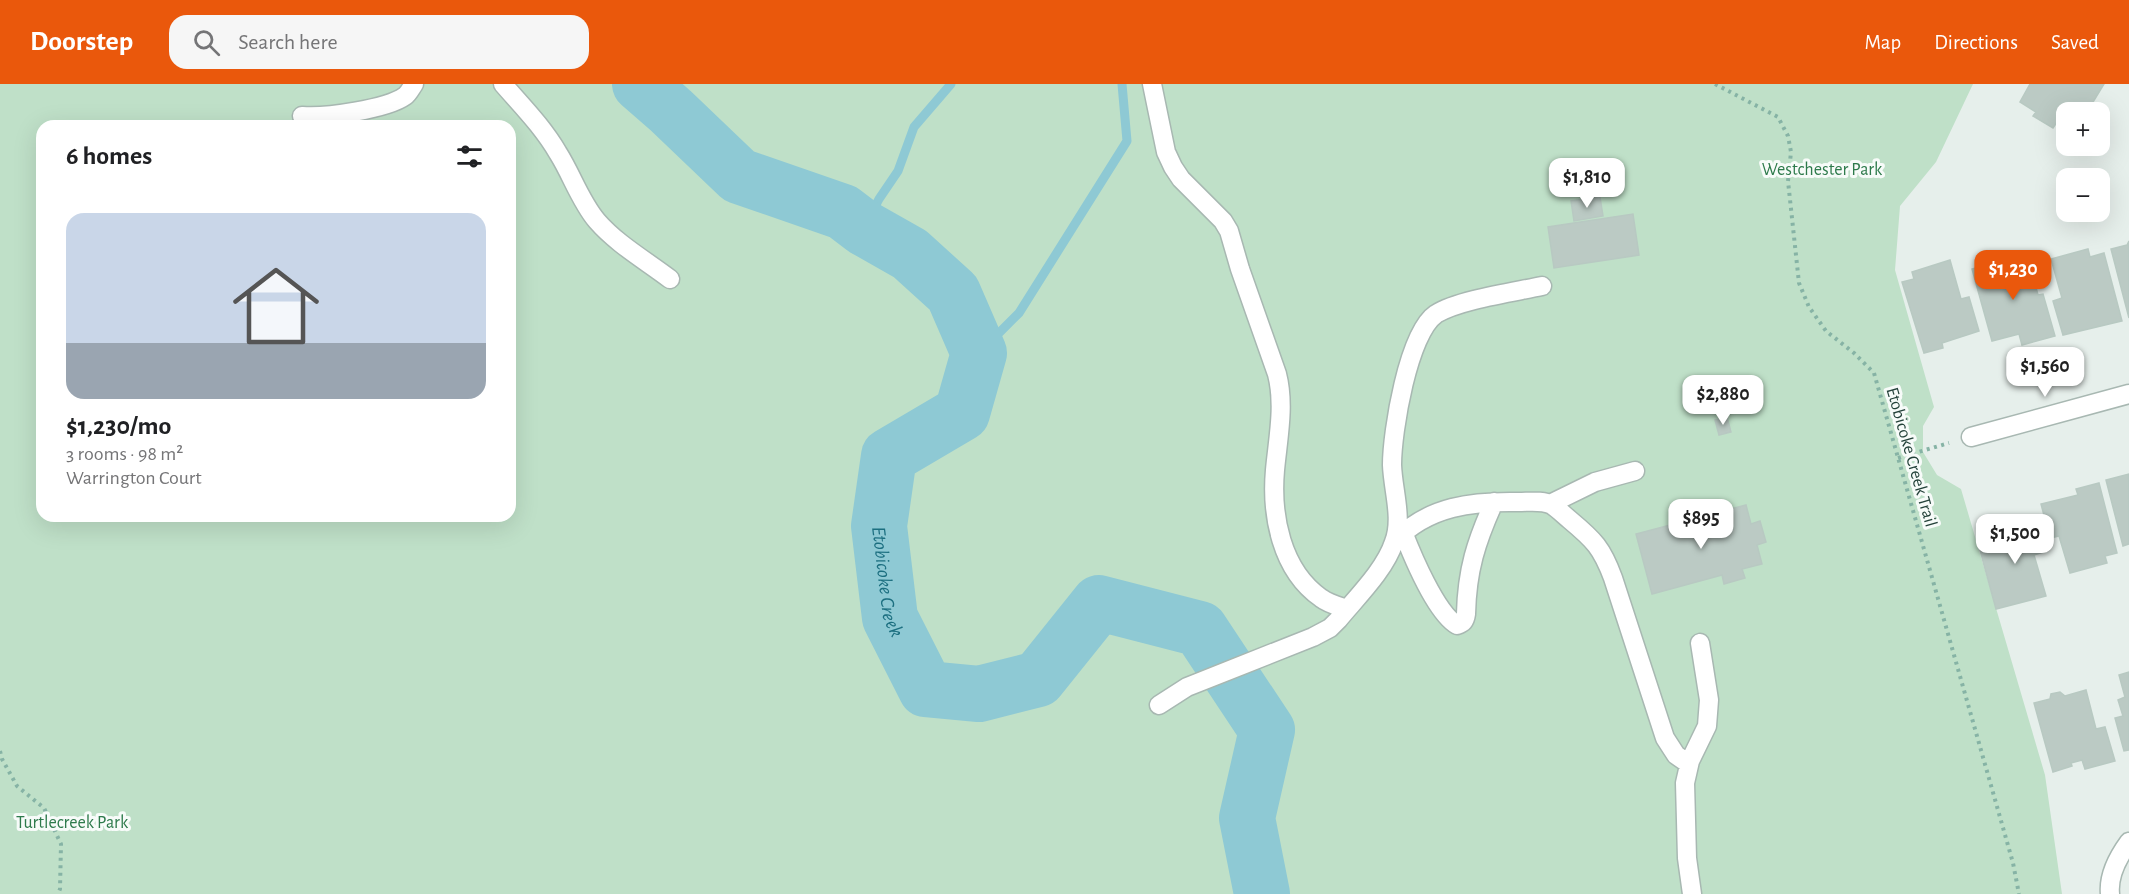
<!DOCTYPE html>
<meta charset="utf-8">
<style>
body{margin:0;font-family:"Alegreya Sans",sans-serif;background:#f6f6f6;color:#202124;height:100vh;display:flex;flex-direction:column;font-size:22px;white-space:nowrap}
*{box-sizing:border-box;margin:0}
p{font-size:20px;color:#757577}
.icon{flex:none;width:33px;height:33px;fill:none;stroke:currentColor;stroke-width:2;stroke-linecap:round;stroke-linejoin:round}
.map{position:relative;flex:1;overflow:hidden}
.panel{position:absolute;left:36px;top:36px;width:480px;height:402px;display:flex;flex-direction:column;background:#fff;border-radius:18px;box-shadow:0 6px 24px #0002}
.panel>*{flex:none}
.controls{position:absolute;left:2056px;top:18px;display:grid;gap:12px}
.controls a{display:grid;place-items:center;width:54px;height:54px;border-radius:12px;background:#fff;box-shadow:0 6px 24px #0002;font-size:30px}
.price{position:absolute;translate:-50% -51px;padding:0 14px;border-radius:12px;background:#fff;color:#222;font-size:20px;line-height:39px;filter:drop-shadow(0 2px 3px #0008)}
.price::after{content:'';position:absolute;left:50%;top:36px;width:18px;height:14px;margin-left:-9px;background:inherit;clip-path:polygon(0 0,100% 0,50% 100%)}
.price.selected{background:#ea580c;color:#fff}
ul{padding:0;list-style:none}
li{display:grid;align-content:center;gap:12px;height:318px;padding:0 30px}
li+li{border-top:2px solid #e0e0e0}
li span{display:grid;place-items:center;height:186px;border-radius:18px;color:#555}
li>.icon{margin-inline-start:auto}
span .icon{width:108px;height:108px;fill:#fffc;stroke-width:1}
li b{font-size:26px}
h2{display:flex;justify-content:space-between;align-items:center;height:72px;padding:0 30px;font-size:26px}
header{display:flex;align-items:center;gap:36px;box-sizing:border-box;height:84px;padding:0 30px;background:#ea580c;color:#fff}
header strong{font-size:28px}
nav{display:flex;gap:33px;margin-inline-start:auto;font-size:21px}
.search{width:420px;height:54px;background:#f6f6f6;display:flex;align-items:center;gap:15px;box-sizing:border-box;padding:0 21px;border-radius:18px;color:#757577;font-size:22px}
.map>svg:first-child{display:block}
</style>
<header>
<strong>Doorstep</strong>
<div class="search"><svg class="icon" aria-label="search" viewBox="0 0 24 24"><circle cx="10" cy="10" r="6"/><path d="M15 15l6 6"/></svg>Search here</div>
<nav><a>Map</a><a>Directions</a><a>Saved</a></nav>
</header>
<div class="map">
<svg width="2129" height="810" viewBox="0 0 2129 810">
<rect width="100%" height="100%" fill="#e6efeb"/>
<path fill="#bfe0c8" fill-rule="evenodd" d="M0,0h1973l-37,78 -36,44 -5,64 39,137 -11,19v26l14,23 24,14 84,286 17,119h-2062zM42,42h468v390h-468z"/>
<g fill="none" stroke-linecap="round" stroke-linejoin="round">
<path stroke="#8ec9d4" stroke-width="9" d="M864,144l15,-29 19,-28 16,-44 37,-43
M979,269l40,-40 108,-172 -5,-57"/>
<path stroke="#8ec9d4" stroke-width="56" id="s1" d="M640,0l31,27 68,65 104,36 21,16 46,26 43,39 26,60 -17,60 -73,43 -10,70 11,92 36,71 53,5 59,-15 61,-76 101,26 67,101 -20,88 15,76"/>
</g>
<path fill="#bbcac4" stroke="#b8c9c2" stroke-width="1.5" d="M2030,0h74l-17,28h-20v16l-10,-6 -4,6 -20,-12 3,-4 -16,-10z
M1600,113l3,19 -29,5 -3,-20z
M1633,130l6,41 -85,13 -6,-41z
M2129,157v77l-18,-69 16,-4z
M2088,165l2,8 14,-4 18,68 -59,14 -10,-34 9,-3 -11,-39z
M2027,170l11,41 5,-1 12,42 -33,9 -3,-11 -27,7 -20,-72z
M1950,176l11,39 8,-2 10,34 -37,12 1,5 -19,5 -22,-71 12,-3 -2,-7z
M1727,333l4,15 -12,3 -4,-15z
M2129,390v70l-6,2 -17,-66z
M2099,399l18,70 -12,3 2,7 -37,10 -11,-37 -9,2 -9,-34 37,-9 -2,-6z
M1746,421l5,19 9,-3 6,21 -9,3 5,19 -20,5 3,9 -21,6 -2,-9 -70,19 -16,-60z
M2038,436l9,31 -13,4 12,41 -50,13 -18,-66 22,-6 1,5 7,-2 -4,-11z
M2129,588v78l-5,1 -9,-33 8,-2 -5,-16 7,-3 -6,-22z
M2086,606l10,39 9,-2 10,34 -30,8 -3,-9 -11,3 1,3 -19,6 -19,-69 16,-4 1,-5 9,-2 5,4z"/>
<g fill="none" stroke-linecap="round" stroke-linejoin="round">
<defs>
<path id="minor" d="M503,0c19,22 40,43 55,69 14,22 22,48 39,68 20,23 48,39 73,58
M1152,0l14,68 7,15 8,12 42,42 6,10 11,38 37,105c8,31 1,64 -2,96 -4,45 6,100 46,128 8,6 17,8 26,11
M302,32c23,2 85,-7 103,-20 4,-3 6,-8 9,-12
M1971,353l158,-43
M1550,420l45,-22 40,-11
M1403,448c9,23 33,81 54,93 6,-2 8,-4 9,-11 1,-44 10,-72 28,-112
M1395,457c33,-35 78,-40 124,-39 10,0 24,-2 33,3 6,4 12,10 18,15 24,20 32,28 43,58l52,160 11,17 13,9
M1159,621l28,-18 126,-50 17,-9 8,-8c18,-22 47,-50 56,-78 9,-24 -1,-51 -2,-77 0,-33 16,-132 44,-151 22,-14 78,-22 106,-28
M1692,810l-5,-36 -2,-75 5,-22 17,-35 2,-26 -9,-57
M2110,810c-2,-19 8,-37 19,-52"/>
</defs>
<use href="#minor" stroke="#a8b8b2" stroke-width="21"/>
<path stroke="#86b3a5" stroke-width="4" stroke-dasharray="3 4.5" stroke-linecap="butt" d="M1715,0l63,33 10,19 3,16 -3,29 11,102 10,24 17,24 28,22 20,20 139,490 6,31
M1898,374l51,-15
M0,667l2,8 15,27 27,22 17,36 -1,45 -2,5"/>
<use href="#minor" stroke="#fff" stroke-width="18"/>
</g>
<g text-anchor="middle" stroke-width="6" stroke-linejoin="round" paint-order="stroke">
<g font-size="18" fill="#2d7a4b" stroke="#f7fbf9">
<text x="1822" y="91">Westchester Park</text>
<text x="72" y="744">Turtlecreek Park</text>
</g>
<g font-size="18" fill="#24423a" stroke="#f7fbf9">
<text transform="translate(1912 373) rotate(74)" y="6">Etobicoke Creek Trail</text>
</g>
<g font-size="20" font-style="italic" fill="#1c6f80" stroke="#f7fbf9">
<text dy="7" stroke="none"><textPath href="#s1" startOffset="722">Etobicoke Creek</textPath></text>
</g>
</g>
</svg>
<div class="controls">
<a>+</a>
<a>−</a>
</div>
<b class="price" style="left:1587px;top:125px">$1,810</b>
<b class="price selected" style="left:2013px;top:217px">$1,230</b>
<b class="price" style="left:2045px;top:314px">$1,560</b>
<b class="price" style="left:1723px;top:342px">$2,880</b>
<b class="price" style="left:1701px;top:466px">$895</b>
<b class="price" style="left:2015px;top:481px">$1,500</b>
<section class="panel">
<h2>6 homes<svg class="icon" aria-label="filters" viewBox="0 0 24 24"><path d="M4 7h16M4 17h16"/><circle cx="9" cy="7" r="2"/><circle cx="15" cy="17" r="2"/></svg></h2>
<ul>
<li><span style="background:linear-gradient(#c9d6e8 70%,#9aa5b1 0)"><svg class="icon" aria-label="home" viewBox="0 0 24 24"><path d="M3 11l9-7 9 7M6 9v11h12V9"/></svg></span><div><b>$1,230/mo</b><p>3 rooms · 98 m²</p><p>Warrington Court</p></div></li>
</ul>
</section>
</div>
